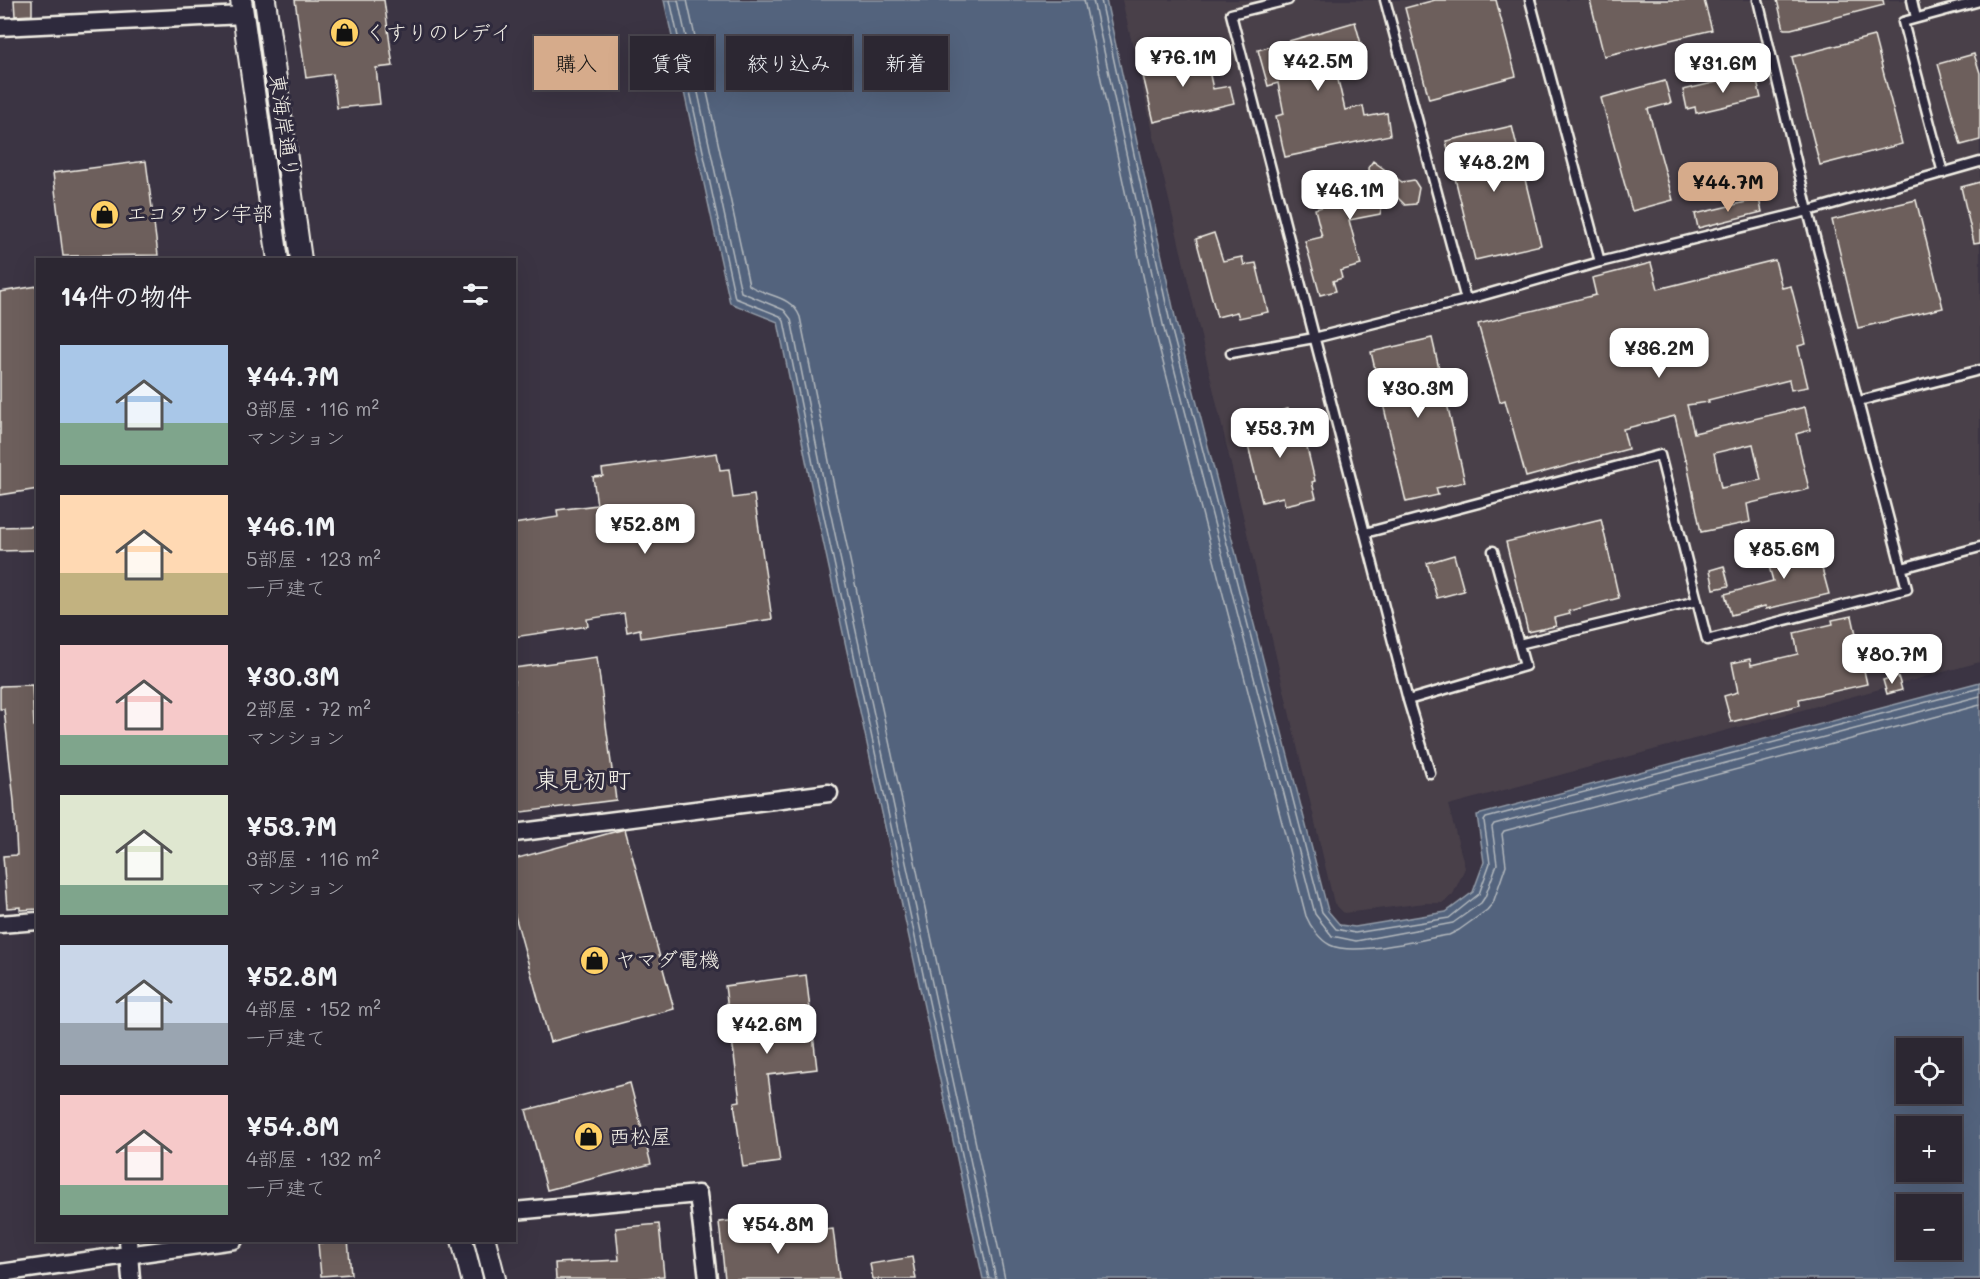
<!DOCTYPE html>
<html lang="ja">
<meta charset="utf-8">
<style>
body{margin:0;font-family:Mali,"Klee One",sans-serif;background:#38333e;color:#f1f3f6;height:100vh;display:flex;flex-direction:column;font-size:22px;white-space:nowrap}
*{box-sizing:border-box;margin:0}
p{font-size:20px;color:#a6a5ac}
.icon{flex:none;width:33px;height:33px;fill:none;stroke:currentColor;stroke-width:2;stroke-linecap:round;stroke-linejoin:round}
.map{position:relative;flex:1;overflow:hidden}
.sheet{position:absolute;left:36px;top:258px;width:480px;height:984px;display:flex;flex-direction:column;background:#2c2732;border-radius:0px;box-shadow:0 6px 24px #0002,0 0 0 2px #48444d}
.sheet>*{flex:none}
.top-card{position:absolute;left:534px;top:36px;width:570px;height:54px;display:flex;gap:12px}
.tools{position:absolute;left:1896px;top:1038px;display:grid;gap:12px}
.tools a{display:grid;place-items:center;width:66px;height:66px;border-radius:0px;background:#2c2732;box-shadow:0 6px 24px #0002,0 0 0 2px #48444d;font-size:30px}
.price{position:absolute;translate:-50% -51px;padding:0 14px;border-radius:12px;background:#fff;color:#222;font-size:20px;line-height:39px;filter:drop-shadow(0 2px 3px #0008)}
.price::after{content:'';position:absolute;left:50%;top:36px;width:18px;height:14px;margin-left:-9px;background:inherit;clip-path:polygon(0 0,100% 0,50% 100%)}
.price.active{background:#d6ab8b;color:#111}
ul{padding:0;list-style:none}
li{display:flex;align-items:center;gap:18px;height:150px;padding:0 24px}
li span{display:grid;place-items:center;flex:none;width:168px;height:120px;border-radius:0px;color:#555}
li>.icon{margin-inline-start:auto}
span .icon{width:72px;height:72px;fill:#fffc;stroke-width:1}
li b{font-size:26px}
h2{display:flex;justify-content:space-between;align-items:center;height:72px;padding:0 24px;font-size:26px}
.pill{padding:0 21px;border-radius:0px;background:#2c2732;box-shadow:0 6px 24px #0002,0 0 0 2px #48444d;font-size:21px;line-height:54px}
.pill.active{background:#d6ab8b;color:#111}
.map>svg:first-child{display:block}
</style>
<div class="map">
<svg width="1980" height="1279" viewBox="0 0 1980 1279">
<rect width="100%" height="100%" fill="#3b3443"/>
<filter id="ink" filterUnits="userSpaceOnUse"><feTurbulence type="fractalNoise" baseFrequency=".0167" numOctaves="2"/><feDisplacementMap in="SourceGraphic" scale="12" xChannelSelector="R" yChannelSelector="G"/><feConvolveMatrix kernelMatrix="1 2 1 2 8 2 1 2 1" color-interpolation-filters="sRGB"/></filter>
<g filter="url(#ink)">
<path fill="#4a414a" d="M1122,0h858v662l-532,143 17,63 -12,26 -11,9h-17l-81,10 -10,-10z"/>
<path fill="#52637d" stroke="#939ca8" stroke-width="1.5" fill-rule="evenodd" d="M664,0h442l71,326 151,585 12,14 15,2 91,-15 27,-20 11,-30 -7,-47 503,-133v597h-997l-172,-794 -33,-163 -48,-19zM1906,1048h46v46h-46zM1906,1126h46v46h-46zM1906,1204h46v46h-46z"/>
<g fill="none" stroke-linecap="round" stroke-linejoin="round">
<path stroke="#b3b8bd" stroke-width="1.5" d="M670,0l65,298 45,18 4,5 33,163 172,795
M678,0l63,292 43,18 7,9 33,164 172,796
M687,0l62,285c17,12 43,10 51,32l33,164 172,798
M1084,0l71,331 151,585c4,10 14,24 24,29 24,12 91,-6 119,-10l10,-5 28,-20 6,-7 13,-38 -4,-31 2,-3 476,-126
M1093,0l71,329 151,585 17,22 24,5 97,-18 28,-20 4,-6 12,-33 -5,-37 2,-3 486,-128
M1101,0l70,327 151,585 14,17 19,4 94,-15 30,-24 11,-31 -6,-42 2,-3 494,-130"/>
</g>
<path fill="#6d5e5b" stroke="#f4f1e8" stroke-width="1.5" fill-rule="evenodd" d="M14,0h18v15l-17,1z
M295,0h89l9,66 -17,2 4,36 -43,4 -4,-34 -27,4z
M1435,0h61l20,76 -87,23 -24,-91z
M1590,0h114l8,30 -108,26z
M1777,0h106l1,5 -93,24h-7z
M1355,22l10,36 -30,9 10,43 18,-4 2,11 22,-4 3,22 -105,22 -9,-41 8,-2 -6,-31 -10,3 -10,-36z
M1874,36l28,108 -82,21 -28,-108z
M1205,53l8,36 17,-3 4,17 -80,19 -13,-55z
M1974,54l6,19v67l-19,5 -23,-81z
M1755,73l6,25 -65,15 -1,-6 -8,2 -4,-19z
M1665,81l6,22 -23,6 25,91 -41,11 -31,-113z
M1512,126l29,119 -66,15 -29,-119z
M146,161l12,94 -95,1 -10,-83z
M1373,161l29,21 12,-2 5,8 -3,16 -11,1 -18,-18 -7,27 -31,6 12,45 -21,6 2,7 -9,3 3,10 -16,4 -15,-54 17,-4 -7,-28 7,-2 -6,-22 21,-6 5,18 28,-26 -2,-3z
M1980,182v60l-6,1 -13,-56z
M1759,199l3,13 -64,16 -3,-14z
M1916,200l27,108 -85,20 -26,-108z
M1214,233l9,28 19,-4 2,8 12,-2 12,49 -29,6 -2,-6 -20,5 -21,-78z
M1775,260l7,28 9,-2 15,58 -8,2 10,41 -17,3 -2,-10 -81,20 1,2 -22,3 7,28 111,-26 5,23 -14,4 13,55 -62,15 3,18 -49,10 -15,-73 -1,1 -10,-44 -52,13 5,20 -102,28 -21,-77 -5,2 -22,-78 118,-29 -4,-17 59,-15 7,26zM1753,444l8,36 -40,8 -7,-35z
M38,286v203l-38,6v-203z
M1432,338l33,144 -29,6 2,7 -32,7 -35,-150z
M1288,409l6,25 9,-3 12,50 -3,1 4,16 -31,7 -2,-8 -21,5 -20,-81z
M717,453l3,17 9,-1 4,29 21,-3 18,124 -131,19 -1,-9 -13,3 -3,-19 -37,6 1,7 -74,11v-113l44,-7 -1,-7 40,-5 -4,-28 10,-1 -1,-7z
M1601,519l18,79 -50,13 1,3 -16,4 2,8 -28,6 -22,-90z
M38,526v24l-38,1v-24z
M1814,539l15,55 -63,15 -1,-3 -34,9 -6,-21 48,-13 -8,-30z
M1454,555l10,36 -27,7 -10,-35z
M1724,566l5,20 -15,3 -4,-19z
M1852,616l15,68 -68,15 1,6 -69,17 -7,-26 14,-4 -6,-29 18,-4 1,6 47,-11 -4,-21 39,-9 -1,-4z
M597,657l19,143 -102,13v-145z
M1898,676l4,14 -15,4 -4,-14z
M32,685l2,41h4v183l-18,1v-3l-13,1 -4,-52 14,-1 -3,-54 -10,-92h-4v-23z
M625,829l49,180 -124,33 -36,-130v-53z
M806,975l11,94 -49,6 12,87 -37,5 -9,-65 6,-1 -15,-115z
M630,1083l21,81 -104,26 -21,-80z
M740,1220l2,19 91,-10 6,50h-114l-6,-57z
M659,1224l5,52 -28,3h-80l-1,-16 64,-3 -3,-32z
M348,1240l3,34 -30,2 -3,-33z
M912,1257l4,22h-43l-3,-15z"/>
<g fill="none" stroke-linecap="round" stroke-linejoin="round">
<defs>
<path id="service" d="M1288,0l-57,14 177,686 22,73
M1385,0l81,300
M1530,0l70,262
M1912,0l4,18
M1943,173l-40,-151 77,-21
M1231,353l83,-15 152,-38 134,-38 208,-51 -50,-211
M1859,401l121,-31
M1365,533l295,-78 47,185 200,-51 -99,-378 172,-49
M1902,568l78,-21
M1519,644l178,-43
M1408,700l117,-34 -32,-115"/>
<path id="minor" d="M0,27l243,-12
M514,833l315,-40
M0,924l38,-3
M514,1211l184,-17 10,85
M128,1240l3,39
M0,1273l234,-33"/>
<path id="tertiary" d="M241,0l37,260
M265,0l36,260
M462,1240l10,39
M485,1240l10,39"/>
</defs>
<use href="#service" stroke="#f4f1e8" stroke-width="13"/>
<use href="#minor" stroke="#f4f1e8" stroke-width="21"/>
<use href="#tertiary" stroke="#f4f1e8" stroke-width="24"/>
<use href="#service" stroke="#2f2a3d" stroke-width="8"/>
<use href="#minor" stroke="#2f2a3d" stroke-width="16"/>
<use href="#tertiary" stroke="#2f2a3d" stroke-width="20"/>
</g>
</g>
<defs>
<symbol id="shop-disc" viewBox="-11 -11 22 22"><circle r="9.5" fill="#ffd166" stroke="#2f2a3d"/><path d="M-5-2.5h2.3a2.7 3.5 0 0 1 5.4 0H5L5.5 6h-11ZM-1.5-2.5h3a1.5 2.3 0 0 0-3 0Z" fill="#111"/></symbol>
</defs>
<g fill-rule="evenodd">
<use href="#shop-disc" x="328" y="16" width="33" height="33"/>
<use href="#shop-disc" x="88" y="198" width="33" height="33"/>
<use href="#shop-disc" x="578" y="944" width="33" height="33"/>
<use href="#shop-disc" x="572" y="1120" width="33" height="33"/>
</g>
<g text-anchor="middle" stroke-width="6" stroke-linejoin="round" paint-order="stroke">
<g font-size="21" fill="#f4f1e8" stroke="#2f2a3d" text-anchor="start">
<text x="365" y="40">くすりのレデイ</text>
<text x="126" y="221">エコタウン宇部</text>
<text x="615" y="967">ヤマダ電機</text>
<text x="609" y="1144">西松屋</text>
</g>
<g font-size="21" fill="#f4f1e8" stroke="#2f2a3d">
<text transform="translate(284 126) rotate(82)" y="7">東海岸通り</text>
</g>
<g font-size="24" fill="#f4f1e8" stroke="#2f2a3d">
<text x="583" y="788">東見初町</text>
</g>
</g>
</svg>
<div class="tools">
<a><svg class="icon" aria-label="locate" viewBox="0 0 24 24"><circle cx="12" cy="12" r="6"/><path d="M12 2v4M12 18v4M2 12h4M18 12h4"/></svg></a>
<a>+</a>
<a>−</a>
</div>
<b class="price" style="left:1183px;top:88px">¥76.1M</b>
<b class="price" style="left:1318px;top:92px">¥42.5M</b>
<b class="price" style="left:1723px;top:94px">¥31.6M</b>
<b class="price" style="left:1494px;top:193px">¥48.2M</b>
<b class="price active" style="left:1728px;top:213px">¥44.7M</b>
<b class="price" style="left:1350px;top:221px">¥46.1M</b>
<b class="price" style="left:1659px;top:379px">¥36.2M</b>
<b class="price" style="left:1418px;top:419px">¥30.3M</b>
<b class="price" style="left:1280px;top:459px">¥53.7M</b>
<b class="price" style="left:645px;top:555px">¥52.8M</b>
<b class="price" style="left:1784px;top:580px">¥85.6M</b>
<b class="price" style="left:1892px;top:685px">¥80.7M</b>
<b class="price" style="left:767px;top:1055px">¥42.6M</b>
<b class="price" style="left:778px;top:1255px">¥54.8M</b>
<div class="top-card">
<a class="pill active">購入</a>
<a class="pill">賃貸</a>
<a class="pill">絞り込み</a>
<a class="pill">新着</a>
</div>
<section class="sheet">
<h2>14件の物件<svg class="icon" aria-label="filters" viewBox="0 0 24 24"><path d="M4 7h16M4 17h16"/><circle cx="9" cy="7" r="2"/><circle cx="15" cy="17" r="2"/></svg></h2>
<ul>
<li><span style="background:linear-gradient(#a9c7e8 65%,#7fa58c 0)"><svg class="icon" aria-label="home" viewBox="0 0 24 24"><path d="M3 11l9-7 9 7M6 9v11h12V9"/></svg></span><div><b>¥44.7M</b><p>3部屋 · 116 m²</p><p>マンション</p></div></li>
<li><span style="background:linear-gradient(#ffd9b3 65%,#c2b280 0)"><svg class="icon" aria-label="home" viewBox="0 0 24 24"><path d="M3 11l9-7 9 7M6 9v11h12V9"/></svg></span><div><b>¥46.1M</b><p>5部屋 · 123 m²</p><p>一戸建て</p></div></li>
<li><span style="background:linear-gradient(#f6c9c9 75%,#7fa58c 0)"><svg class="icon" aria-label="home" viewBox="0 0 24 24"><path d="M3 11l9-7 9 7M6 9v11h12V9"/></svg></span><div><b>¥30.3M</b><p>2部屋 · 72 m²</p><p>マンション</p></div></li>
<li><span style="background:linear-gradient(#dfe7d0 75%,#7fa58c 0)"><svg class="icon" aria-label="home" viewBox="0 0 24 24"><path d="M3 11l9-7 9 7M6 9v11h12V9"/></svg></span><div><b>¥53.7M</b><p>3部屋 · 116 m²</p><p>マンション</p></div></li>
<li><span style="background:linear-gradient(#c9d6e8 65%,#9aa5b1 0)"><svg class="icon" aria-label="home" viewBox="0 0 24 24"><path d="M3 11l9-7 9 7M6 9v11h12V9"/></svg></span><div><b>¥52.8M</b><p>4部屋 · 152 m²</p><p>一戸建て</p></div></li>
<li><span style="background:linear-gradient(#f6c9c9 75%,#7fa58c 0)"><svg class="icon" aria-label="home" viewBox="0 0 24 24"><path d="M3 11l9-7 9 7M6 9v11h12V9"/></svg></span><div><b>¥54.8M</b><p>4部屋 · 132 m²</p><p>一戸建て</p></div></li>
</ul>
</section>
</div>
